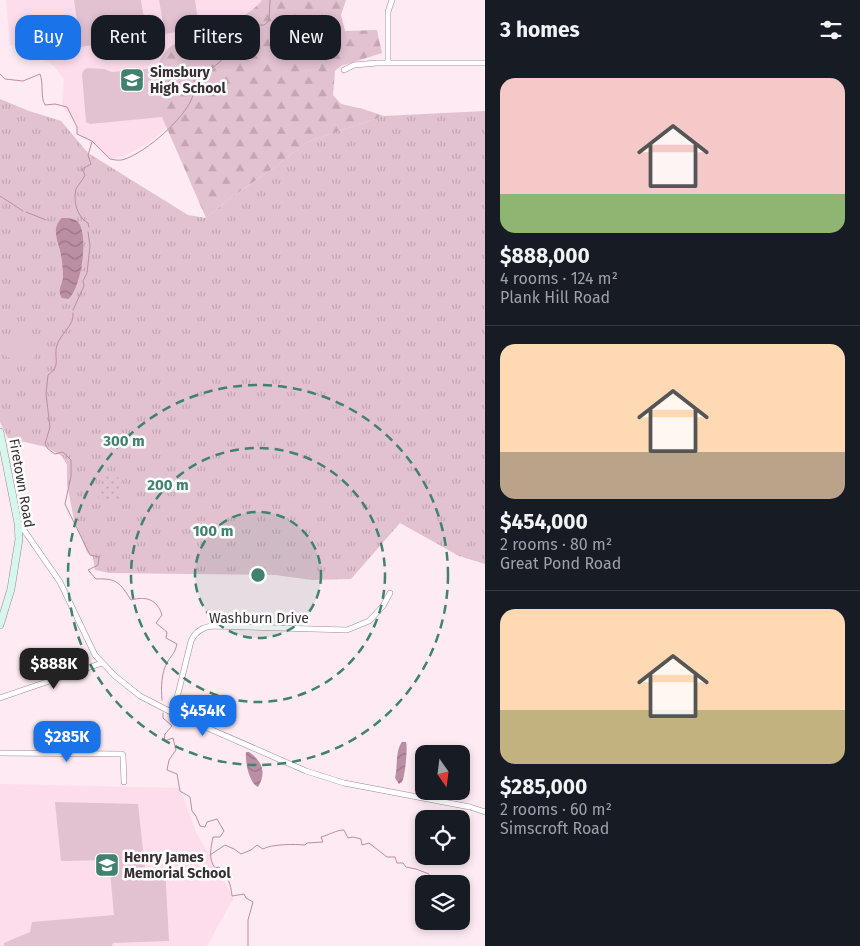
<!DOCTYPE html>
<meta charset="utf-8">
<style>
body{margin:0;font-family:"Fira Sans",sans-serif;background:#20242c;color:#f1f3f6;height:100vh;display:flex;flex-direction:column;font-size:19px;white-space:nowrap}
*{box-sizing:border-box;margin:0}
p{font-size:16px;color:#9ea1a6}
.icon{flex:none;width:28px;height:28px;fill:none;stroke:currentColor;stroke-width:2;stroke-linecap:round;stroke-linejoin:round}
.map{position:relative;flex:1;overflow:hidden}
.details{display:flex;flex-direction:column;background:#171b24;width:375px}
.details>*{flex:none}
.guide{position:absolute;left:15px;top:15px;width:395px;height:45px;display:flex;gap:10px}
.needle{width:32px;rotate:166deg}
.fabs{position:absolute;left:415px;top:745px;display:grid;gap:10px}
.fabs a{display:grid;place-items:center;width:55px;height:55px;border-radius:10px;background:#171b24;box-shadow:0 2px 8px #0003;font-size:25px}
.price{position:absolute;translate:-50% -42px;padding:0 11px;border-radius:10px;background:#1a73e8;color:#fff;font-size:16px;line-height:32px;filter:drop-shadow(0 1px 2px #0008)}
.price::after{content:'';position:absolute;left:50%;top:30px;width:15px;height:11px;margin-left:-8px;background:inherit;clip-path:polygon(0 0,100% 0,50% 100%)}
.price.current{background:#222;color:#fff}
ul{padding:0;list-style:none}
li{display:grid;align-content:center;gap:10px;height:265px;padding:0 15px}
li+li{border-top:1px solid #363941}
li span{display:grid;place-items:center;height:155px;border-radius:15px;color:#555}
li>.icon{margin-inline-start:auto}
span .icon{width:90px;height:90px;fill:#fffc;stroke-width:1}
li b{font-size:21px}
h2{display:flex;justify-content:space-between;align-items:center;height:60px;padding:0 15px;font-size:21px}
.tag{padding:0 18px;border-radius:15px;background:#171b24;box-shadow:0 2px 8px #0003;font-size:18px;line-height:45px}
.tag.current{background:#1a73e8;color:#fff}
main{display:flex;flex:1;min-height:0}
.map>svg:first-child{display:block}
</style>
<main>
<div class="map">
<svg width="485" height="946" viewBox="0 0 485 946">
<defs>
<pattern id="grass-tufts" width="24" height="20" patternUnits="userSpaceOnUse" patternTransform="scale(1.25)"><rect width="24" height="20" fill="#e2c1d0"/><path d="M3 7l-1-3M5 7V3M7 7l1-3M15 17l-1-3M17 17v-4M19 17l1-3" fill="none" stroke="#c3a6b3"/></pattern>
<pattern id="forest-firs" width="22" height="20" patternUnits="userSpaceOnUse" patternTransform="scale(1.25)"><rect width="22" height="20" fill="#e2c1d0"/><path d="M5 1l3.5 6h-7zM16 11l3.5 6h-7z" fill="#c3a6b3"/></pattern>
<pattern id="park-dots" width="8" height="8" patternUnits="userSpaceOnUse" patternTransform="scale(1.25)"><rect width="8" height="8" fill="#e2c1d0"/><path d="M2 2h.1M6 6h.1" fill="none" stroke="#c3a6b3" stroke-width="1.8" stroke-linecap="round"/></pattern>
<pattern id="water-waves" width="16" height="10" patternUnits="userSpaceOnUse" patternTransform="scale(1.25)"><rect width="16" height="10" fill="#bb8ea3"/><path d="M0 5q4-4 8 0t8 0" fill="none" stroke="#997485"/></pattern>
</defs>
<rect width="100%" height="100%" fill="#fdeaf2"/>
<path fill="#fdddeb" d="M6,0h314l-172,143 -24,13 -13,3 -6,-3 -11,-12 -17,-10v-10l-15,-19 2,-26 -10,-13 -22,-12 -5,-7 -17,-2z
M0,784l180,4 16,44 38,67 -4,5 -23,42h-207z"/>
<path fill="url(#grass-tufts)" d="M0,99l29,12 32,10 27,32 100,62 18,3 23,-19 46,-32 32,-25 77,-26 101,-5v453l-26,-8 -59,-33 -49,56 -39,1 -37,-5 -166,-2 -14,-3 -2,-13 -6,-5 -13,-32 -7,-36v-19l-5,-9 -16,-9 -38,-9 -8,-16z"/>
<path fill="url(#forest-firs)" d="M262,0h84l-5,15 4,16 32,-1 5,23 -41,13 -6,5 -2,24 8,9 22,5 21,7 -77,26 -32,25 -46,32 -23,19 -44,-101 -2,-39 -3,-10c7,-21 20,-30 43,-29 6,0 15,2 20,0 8,-3 10,-11 16,-17 9,-9 18,-11 26,-22z"/>
<path fill="url(#park-dots)" d="M101,476l21,2 -2,23 -22,-2z"/>
<path fill="#e2c1d0" d="M74,0h67l6,36 -66,11z
M159,0h36l4,28 -34,6z
M87,68l17,1 8,3 45,-4 2,3 6,44 -3,2 -72,7 -4,-2 -4,-48 1,-3z
M12,334l26,13 1,2 -10,18h-2l-23,-12z
M55,802l83,2 7,64 20,1 4,72 -56,2 -1,3h-108v-3l26,-11 2,-10 82,-7 -5,-55 -48,1z"/>
<path fill="url(#water-waves)" d="M62,218c5,0 11,0 15,3 13,11 4,70 -9,78l-6,-1c-6,-9 2,-14 1,-23 0,-6 -1,-14 -2,-20 -2,-13 -11,-26 1,-37z
M402,742h4c2,5 -1,35 -4,40l-3,2 -4,-6c3,-12 0,-27 7,-36z
M246,752h3c13,9 18,20 9,35 -9,-4 -13,-25 -12,-35z"/>
<g fill="none" stroke-linecap="round" stroke-linejoin="round">
<path stroke="#bb8ea3" stroke-width="1" d="M0,74l5,5 18,2 17,-7c4,11 0,22 5,31l10,-1 12,3 10,20v7l15,7 18,18c5,1 10,2 15,0 21,-7 59,-40 67,-61 3,-6 1,-16 3,-23l17,-7 9,-7 6,-11 19,-25h18l5,-4 1,-21
M0,196l23,15
M26,212l20,8
M89,227l-1,-4c-11,-6 -15,-22 -12,-34 2,-4 7,-9 9,-14l-3,-6 9,-5 -3,-9 4,-13
M73,310l11,-24 -1,-5 4,-8 3,-27 -2,-14
M73,313c2,12 -13,21 -16,32 -4,13 5,20 -9,30l-2,19 4,33 -5,17 3,5 7,5 8,-2 8,8v16l-6,28 25,51 9,2 -1,8 -10,5 8,9c21,-1 24,4 35,21 15,-4 26,-1 31,15l-6,8 11,9 -1,6 11,6c-3,11 -4,9 -9,17 -7,11 -7,27 -6,39
M163,713v5l9,8 -7,8 -1,7 9,-3 3,12 -7,10 -2,10 10,4 3,17 10,6 2,14 4,5 4,10 5,1 2,-5 10,-3 7,12 -4,6h-7c-2,10 -5,22 2,31l4,-1c9,10 12,17 13,29l12,-2 2,4 7,4 -5,18v26
M210,855l15,-10 9,4 7,5 10,-4 6,-5 6,4c8,-5 32,-5 42,-4l2,-2 16,-1 -2,-5c8,-2 15,-7 23,-7l4,8 5,-1 8,2 1,6 7,-2 18,14h8l2,6h6l3,4 10,2 13,5 1,10"/>
<defs>
<path id="street" d="M388,62v-50l4,-12
M344,70l10,-5 23,-2h108
M19,523l41,59 35,73 20,21 25,20 31,16 135,59 38,12 126,24 15,5
M0,698l102,-35
M171,712l7,-18 13,-53c4,-9 11,-14 22,-15l134,4 22,-9 14,-15 7,-13
M0,753l122,1 1,1 1,27"/>
<path id="secondary" d="M0,432l18,91 1,16 -8,50 -11,36"/>
</defs>
<use href="#street" stroke="#9f8993" stroke-width="6"/>
<use href="#secondary" stroke="#9f8993" stroke-width="8"/>
<use href="#street" stroke="#fff" stroke-width="5"/>
<use href="#secondary" stroke="#d6f7ee" stroke-width="7"/>
</g>
<circle cx="258" cy="575" r="63" fill="#408170" fill-opacity=".12"/>
<g fill="none" stroke="#408170" stroke-width="2.5" stroke-dasharray="9 6">
<circle cx="258" cy="575" r="63"/>
<circle cx="258" cy="575" r="127"/>
<circle cx="258" cy="575" r="190"/>
</g>
<defs>
<symbol id="school-square" viewBox="-11 -11 22 22"><rect x="-9" y="-9" width="18" height="18" rx="4" fill="#408170" stroke="#fdfdfd"/><path d="M0-5L7-2L0 1L-7-2ZM-4 1L0 2.5L4 1V4Q0 6-4 4Z" fill="#fff"/></symbol>
</defs>
<g fill-rule="evenodd">
<use href="#school-square" x="118" y="66" width="28" height="28"/>
<use href="#school-square" x="93" y="851" width="28" height="28"/>
</g>
<g text-anchor="middle" stroke-width="5" stroke-linejoin="round" paint-order="stroke">
<g font-size="14" font-weight="bold" fill="#382f33" stroke="#fdfdfd" text-anchor="start">
<text x="150" y="77">Simsbury<tspan x="150" dy="16">High School</tspan></text>
<text x="124" y="862">Henry James<tspan x="124" dy="16">Memorial School</tspan></text>
</g>
<g font-size="14" fill="#382f33" stroke="#fdfdfd">
<text transform="translate(22 483) rotate(80)" y="5">Firetown Road</text>
<text x="259" y="623">Washburn Drive</text>
</g>
</g>
<circle cx="258" cy="575" r="8" fill="#408170" stroke="#fdfdfd" stroke-width="2.5"/>
<g font-size="15" text-anchor="middle" font-weight="bold" fill="#408170" stroke="#fdfdfd" stroke-width="5" stroke-linejoin="round" paint-order="stroke">
<text x="124" y="446">300 m</text>
<text x="168" y="490">200 m</text>
<text x="213" y="536">100 m</text>
</g>
</svg>
<div class="fabs">
<a><svg class="needle" viewBox="-14 -14 28 28"><path d="M0-13l5 13h-10z" fill="#e53935"/><path d="M0 13l5-13h-10z" fill="#9ea1a6"/></svg></a>
<a><svg class="icon" aria-label="locate" viewBox="0 0 24 24"><circle cx="12" cy="12" r="6"/><path d="M12 2v4M12 18v4M2 12h4M18 12h4"/></svg></a>
<a><svg class="icon" aria-label="layers" viewBox="0 0 24 24"><path d="M12 4l9 5-9 5-9-5zM3 14l9 5 9-5"/></svg></a>
</div>
<b class="price current" style="left:54px;top:690px">$888K</b>
<b class="price" style="left:203px;top:737px">$454K</b>
<b class="price" style="left:67px;top:763px">$285K</b>
<div class="guide">
<a class="tag current">Buy</a>
<a class="tag">Rent</a>
<a class="tag">Filters</a>
<a class="tag">New</a>
</div>
</div>
<section class="details">
<h2>3 homes<svg class="icon" aria-label="filters" viewBox="0 0 24 24"><path d="M4 7h16M4 17h16"/><circle cx="9" cy="7" r="2"/><circle cx="15" cy="17" r="2"/></svg></h2>
<ul>
<li><span style="background:linear-gradient(#f6c9c9 75%,#8fb573 0)"><svg class="icon" aria-label="home" viewBox="0 0 24 24"><path d="M3 11l9-7 9 7M6 9v11h12V9"/></svg></span><div><b>$888,000</b><p>4 rooms · 124 m²</p><p>Plank Hill Road</p></div></li>
<li><span style="background:linear-gradient(#ffd9b3 70%,#b9a48a 0)"><svg class="icon" aria-label="home" viewBox="0 0 24 24"><path d="M3 11l9-7 9 7M6 9v11h12V9"/></svg></span><div><b>$454,000</b><p>2 rooms · 80 m²</p><p>Great Pond Road</p></div></li>
<li><span style="background:linear-gradient(#ffd9b3 65%,#c2b280 0)"><svg class="icon" aria-label="home" viewBox="0 0 24 24"><path d="M3 11l9-7 9 7M6 9v11h12V9"/></svg></span><div><b>$285,000</b><p>2 rooms · 60 m²</p><p>Simscroft Road</p></div></li>
</ul>
</section>
</main>
